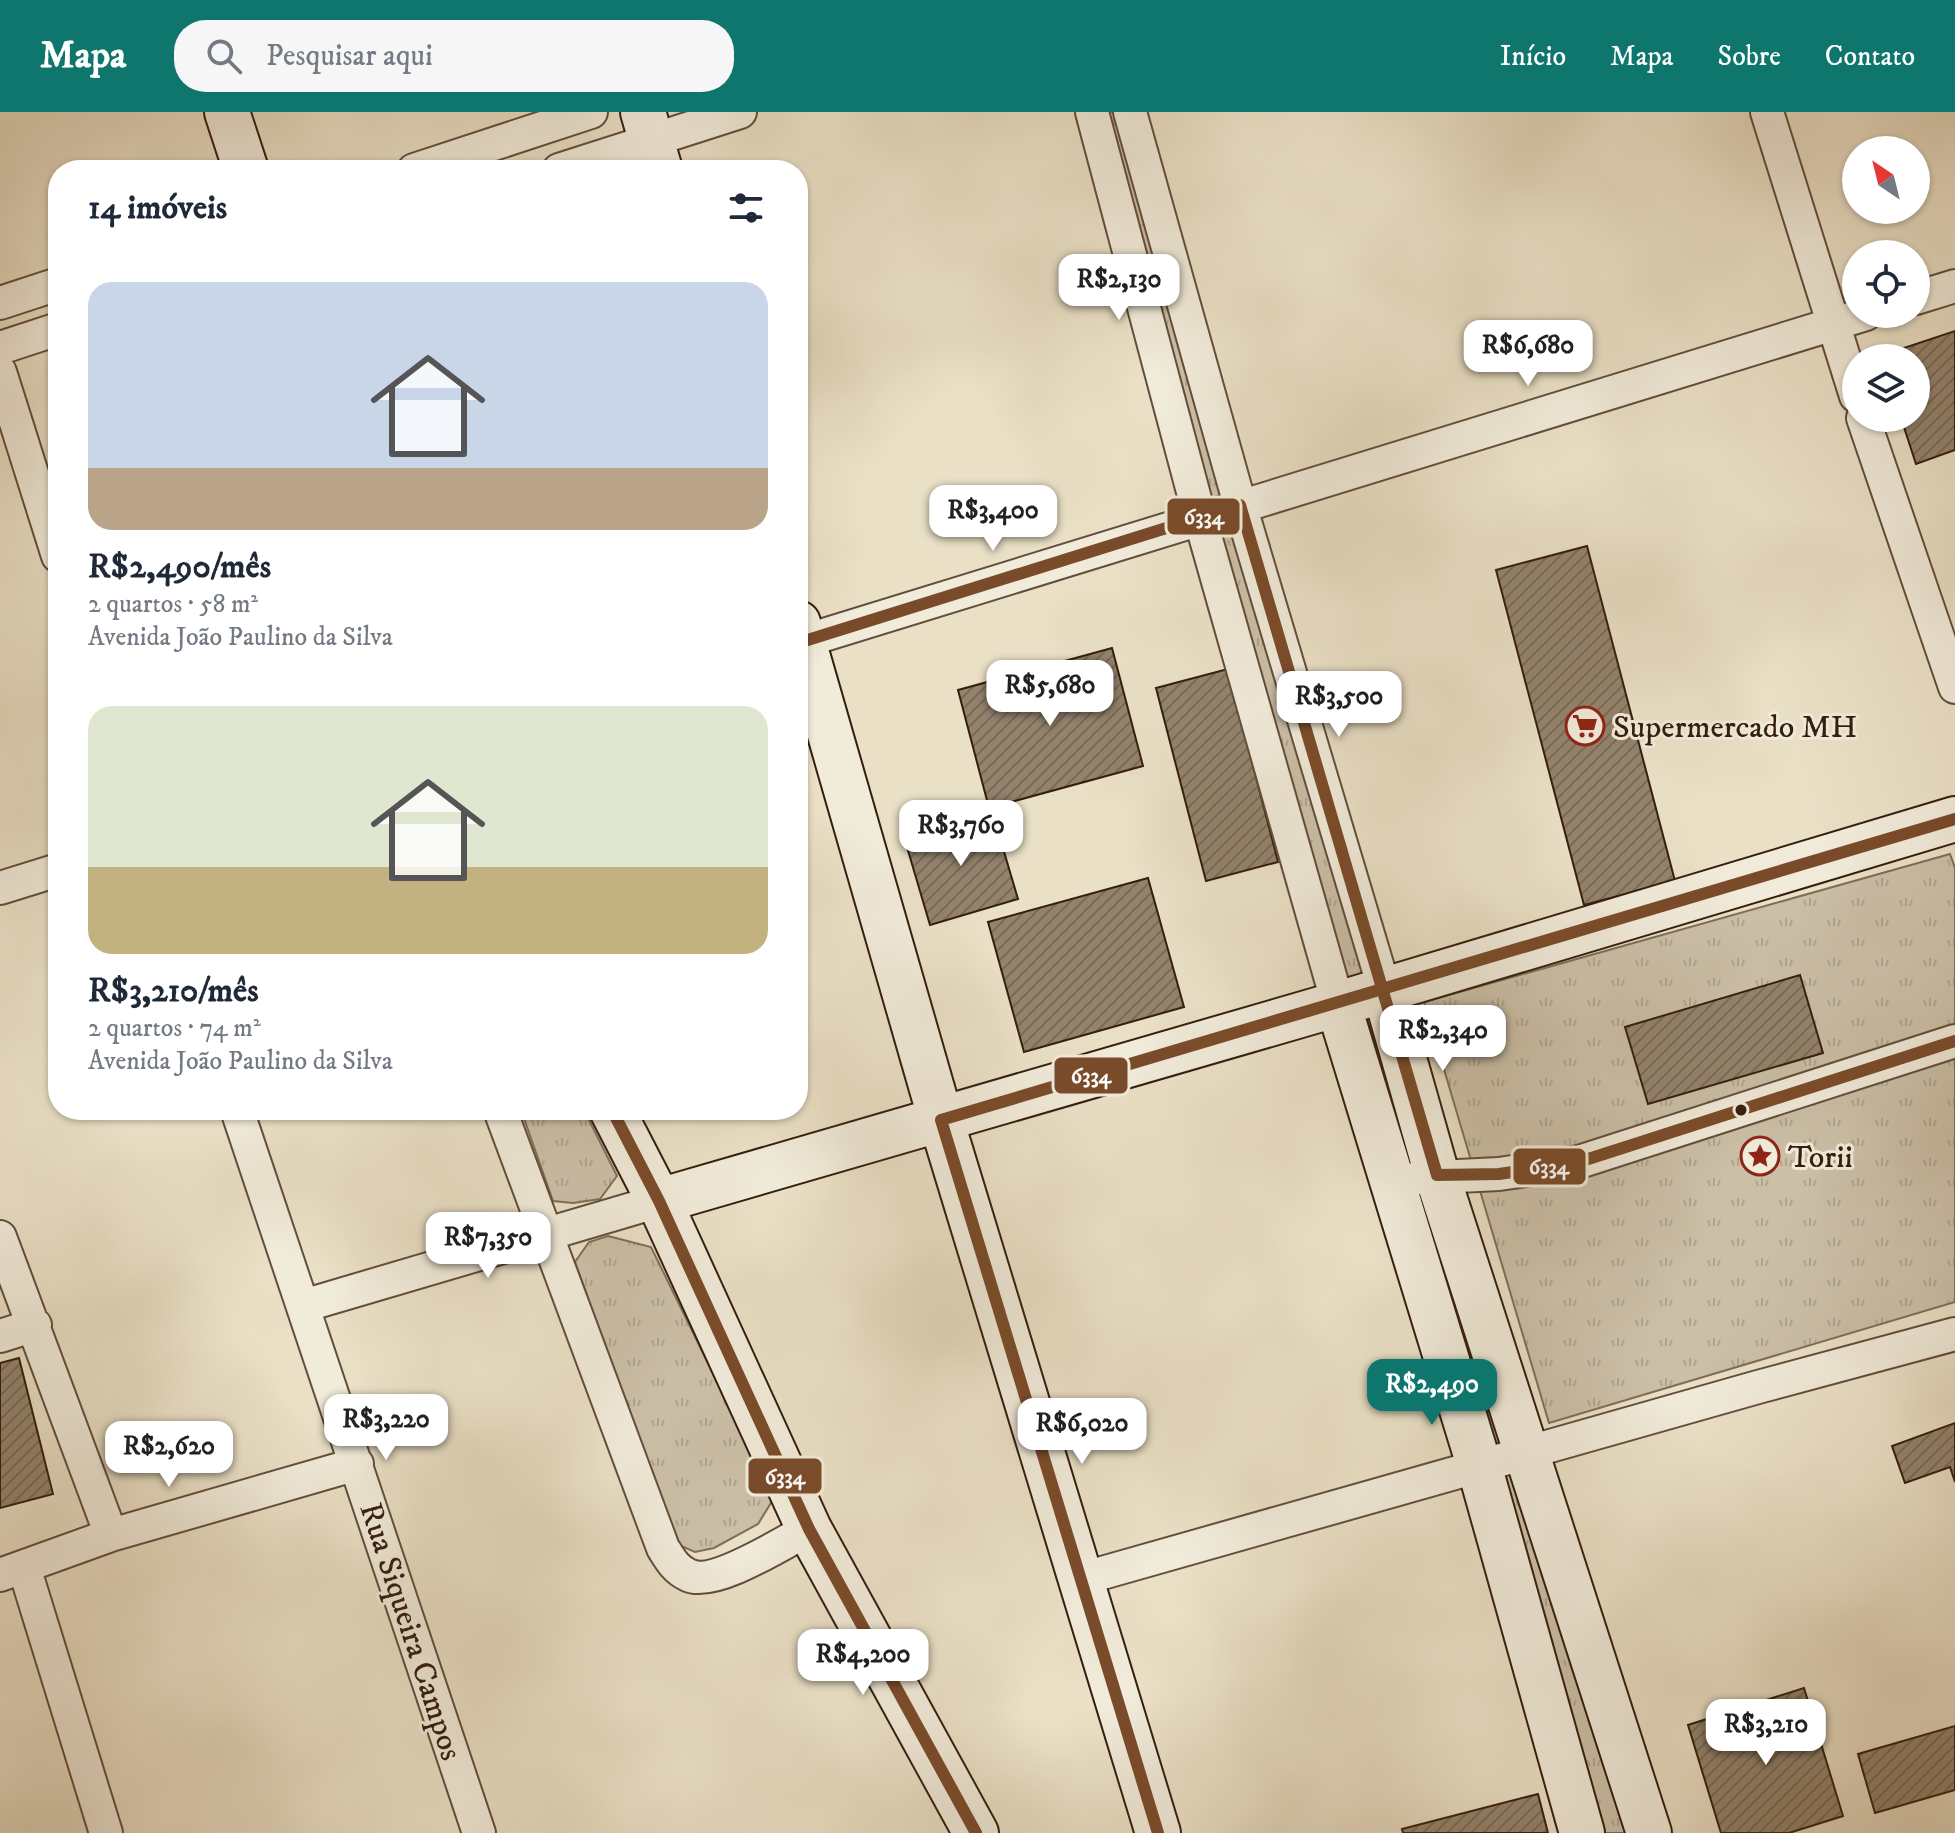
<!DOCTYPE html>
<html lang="pt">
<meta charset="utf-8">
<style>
body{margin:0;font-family:"IM FELL DW Pica",serif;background:#f6f6f7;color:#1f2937;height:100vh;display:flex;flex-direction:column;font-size:30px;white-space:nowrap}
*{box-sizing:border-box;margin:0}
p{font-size:26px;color:#747a83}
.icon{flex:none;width:44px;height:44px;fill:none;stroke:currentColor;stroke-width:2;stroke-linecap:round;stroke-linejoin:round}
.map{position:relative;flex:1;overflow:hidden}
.panel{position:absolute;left:48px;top:48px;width:760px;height:960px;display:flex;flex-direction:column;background:#fff;border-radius:32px;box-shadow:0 2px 6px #0004}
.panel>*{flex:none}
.needle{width:52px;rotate:325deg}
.buttons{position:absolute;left:1842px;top:24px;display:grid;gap:16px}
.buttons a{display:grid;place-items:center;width:88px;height:88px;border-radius:50%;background:#fff;box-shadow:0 2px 6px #0004;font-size:40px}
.price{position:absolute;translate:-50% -68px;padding:0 18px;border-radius:16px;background:#fff;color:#222;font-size:26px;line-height:52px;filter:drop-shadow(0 2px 4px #0008)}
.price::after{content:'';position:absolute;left:50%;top:48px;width:24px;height:18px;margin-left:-12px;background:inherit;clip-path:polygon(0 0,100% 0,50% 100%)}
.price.selected{background:#0f766e;color:#fff}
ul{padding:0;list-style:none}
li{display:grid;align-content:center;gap:16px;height:424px;padding:0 40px}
li span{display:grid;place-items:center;height:248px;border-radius:24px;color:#555}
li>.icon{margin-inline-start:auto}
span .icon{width:144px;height:144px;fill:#fffc;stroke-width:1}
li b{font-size:34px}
h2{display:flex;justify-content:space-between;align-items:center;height:96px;padding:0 40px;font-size:34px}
header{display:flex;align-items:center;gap:48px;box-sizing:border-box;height:112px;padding:0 40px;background:#0f766e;color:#fff}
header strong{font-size:38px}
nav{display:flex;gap:44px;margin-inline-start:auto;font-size:28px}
.search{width:560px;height:72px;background:#f6f6f7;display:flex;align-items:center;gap:20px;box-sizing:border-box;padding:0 28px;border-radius:32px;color:#747a83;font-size:30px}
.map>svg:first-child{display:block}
</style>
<header>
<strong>Mapa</strong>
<div class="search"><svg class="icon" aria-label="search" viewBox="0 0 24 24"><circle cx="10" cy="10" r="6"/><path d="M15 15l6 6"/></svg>Pesquisar aqui</div>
<nav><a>Início</a><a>Mapa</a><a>Sobre</a><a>Contato</a></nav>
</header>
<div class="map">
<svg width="1955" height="1721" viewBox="0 0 1955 1721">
<defs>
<pattern id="park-tufts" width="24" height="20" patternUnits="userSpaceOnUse" patternTransform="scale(2)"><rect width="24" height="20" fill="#cbbfa7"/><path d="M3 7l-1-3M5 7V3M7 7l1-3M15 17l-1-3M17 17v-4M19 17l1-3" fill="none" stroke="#afa48f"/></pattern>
<pattern id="building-hatch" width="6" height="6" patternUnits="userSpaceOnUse" patternTransform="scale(2)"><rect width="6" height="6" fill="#93836d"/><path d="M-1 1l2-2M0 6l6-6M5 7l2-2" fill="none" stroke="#796b58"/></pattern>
</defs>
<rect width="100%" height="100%" fill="#eae0c6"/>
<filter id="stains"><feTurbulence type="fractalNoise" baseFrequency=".0025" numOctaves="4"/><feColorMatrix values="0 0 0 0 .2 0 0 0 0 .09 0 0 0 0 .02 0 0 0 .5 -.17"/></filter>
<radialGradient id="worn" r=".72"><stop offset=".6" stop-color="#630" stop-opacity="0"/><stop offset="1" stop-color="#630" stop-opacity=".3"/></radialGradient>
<path fill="url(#park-tufts)" stroke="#806e5a" stroke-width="2" d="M1099,0h21l507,1721h-30l-237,-803z
M1950,742l5,14v434l-406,121 -125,-421z
M521,998h63l33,66 -17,23 -27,4 -20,-2z
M608,1124l43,11 123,251 -16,26 -44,24 -19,4 -14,-6 -10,-18 -96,-266 14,-20z"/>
<path fill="url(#building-hatch)" stroke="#341e0d" stroke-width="2" d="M1955,219v119l-39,14 -15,-46h15v-60l-36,-2z
M1587,434l88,335 -91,24 -88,-335z
M1112,536l31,118 -154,42 -31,-118z
M1228,557l50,193 -72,19 -50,-193z
M992,699l26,88 -88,26 -26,-88z
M1148,766l36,129 -160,45 -36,-130z
M1800,863l23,78 -175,51 -23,-77z
M19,1246l34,136 -53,14v-145z
M1955,1311v59l-5,-15 -45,16 -13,-37z
M1804,1576l39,128 -54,17h-68l-33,-108z
M1955,1614v64l-80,23 -17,-59z
M1538,1682l10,39h-145l-1,-4z"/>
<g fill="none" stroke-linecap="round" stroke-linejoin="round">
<defs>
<path id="street" d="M1092,0l108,406 138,486
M1130,0l110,393 144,483
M1767,0l89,284
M414,58l177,-58
M559,58l181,-58
M1916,186l39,-12
M0,191l58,-19
M0,236l58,-19
M0,260l58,184
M1863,306l92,269
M798,531l1068,-329
M0,776l58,-18
M237,998l242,723
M500,998l163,438c7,11 12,21 25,27 25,13 96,-33 121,-46
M1417,1066l82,-4 80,-12 376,-121
M0,1125l111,298
M303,1194l356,-105
M0,1224l35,-11
M24,1455l82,266
M0,1463l111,-40 246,-71
M1081,1467l677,-192 197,-53"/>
<path id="secondary" d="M227,0l19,58
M643,0l17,58
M798,511l143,497 217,713
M1384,876l53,187 212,658
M1338,892l141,461 103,368
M612,998l47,91 150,328 167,304
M659,1089l679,-197 617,-185"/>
</defs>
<use href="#street" stroke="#624e3b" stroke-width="36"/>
<use href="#secondary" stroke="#341e0d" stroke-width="48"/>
<use href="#street" stroke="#f1ebda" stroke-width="32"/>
<use href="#secondary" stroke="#f1ebda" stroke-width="44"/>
<defs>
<path id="bus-1" d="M798,531l442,-138 197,670 62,-1 80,-12 376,-121
M612,998l47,91 150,328 167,304
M1158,1721l-217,-713 1014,-301"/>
</defs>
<use href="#bus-1" stroke="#f1ebda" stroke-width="18"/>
<use href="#bus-1" stroke="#7a4b2a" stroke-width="12"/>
</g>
<defs>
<symbol id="supermarket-ring" viewBox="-11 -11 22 22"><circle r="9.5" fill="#f1ebda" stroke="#8f2418" stroke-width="1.5"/><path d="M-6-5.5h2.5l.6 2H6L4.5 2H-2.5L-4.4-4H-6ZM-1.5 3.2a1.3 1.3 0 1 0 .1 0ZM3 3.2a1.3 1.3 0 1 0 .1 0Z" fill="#8f2418"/></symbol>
<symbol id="sight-ring" viewBox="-11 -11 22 22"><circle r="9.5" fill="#f1ebda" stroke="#8f2418" stroke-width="1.5"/><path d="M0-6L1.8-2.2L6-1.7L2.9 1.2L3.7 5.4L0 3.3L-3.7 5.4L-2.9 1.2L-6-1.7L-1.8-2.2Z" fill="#8f2418"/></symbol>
</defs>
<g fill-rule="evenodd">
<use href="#supermarket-ring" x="1563" y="592" width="44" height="44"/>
<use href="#sight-ring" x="1738" y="1022" width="44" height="44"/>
</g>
<circle fill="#341e0d" stroke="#f1ebda" stroke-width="3" cx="1741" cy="998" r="7"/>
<g text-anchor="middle" stroke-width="6" stroke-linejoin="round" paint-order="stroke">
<g font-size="32" fill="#341e0d" stroke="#f1ebda" text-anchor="start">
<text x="1613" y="625">Supermercado MH</text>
<text x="1788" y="1055">Torii</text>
</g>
<g font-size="32" fill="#341e0d" stroke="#f1ebda">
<text transform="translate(412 1519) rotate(72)" y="11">Rua Siqueira Campos</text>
</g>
</g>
<g stroke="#f1ebda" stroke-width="3">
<rect x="1166" y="385" width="75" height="39" rx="8" fill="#7a4b2a"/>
<rect x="1053" y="944" width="76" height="39" rx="8" fill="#7a4b2a"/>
<rect x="1512" y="1035" width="75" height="39" rx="8" fill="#7a4b2a"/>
<rect x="747" y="1345" width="76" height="38" rx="8" fill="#7a4b2a"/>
</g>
<g font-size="22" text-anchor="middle" font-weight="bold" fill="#fff">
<text x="1204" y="412">6334</text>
<text x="1091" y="971">6334</text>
<text x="1549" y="1062">6334</text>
<text x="785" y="1372">6334</text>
</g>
<rect width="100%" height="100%" filter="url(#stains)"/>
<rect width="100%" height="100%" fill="url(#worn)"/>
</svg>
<div class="buttons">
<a><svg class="needle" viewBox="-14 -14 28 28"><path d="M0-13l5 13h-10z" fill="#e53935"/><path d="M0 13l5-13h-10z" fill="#747a83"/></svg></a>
<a><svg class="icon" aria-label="locate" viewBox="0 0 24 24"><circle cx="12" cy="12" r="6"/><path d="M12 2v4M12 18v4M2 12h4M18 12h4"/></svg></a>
<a><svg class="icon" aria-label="layers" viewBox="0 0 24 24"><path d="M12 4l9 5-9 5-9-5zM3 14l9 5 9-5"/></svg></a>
</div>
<b class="price" style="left:1119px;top:210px">R$2,130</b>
<b class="price" style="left:1528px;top:276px">R$6,680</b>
<b class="price" style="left:993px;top:441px">R$3,400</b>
<b class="price" style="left:1050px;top:616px">R$5,680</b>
<b class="price" style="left:1339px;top:627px">R$3,500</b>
<b class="price" style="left:961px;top:756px">R$3,760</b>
<b class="price" style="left:1443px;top:961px">R$2,340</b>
<b class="price" style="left:488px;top:1168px">R$7,350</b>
<b class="price selected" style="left:1432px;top:1315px">R$2,490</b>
<b class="price" style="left:386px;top:1350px">R$3,220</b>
<b class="price" style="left:1082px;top:1354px">R$6,020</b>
<b class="price" style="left:169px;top:1377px">R$2,620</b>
<b class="price" style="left:863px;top:1585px">R$4,200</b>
<b class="price" style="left:1766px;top:1655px">R$3,210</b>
<section class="panel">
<h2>14 imóveis<svg class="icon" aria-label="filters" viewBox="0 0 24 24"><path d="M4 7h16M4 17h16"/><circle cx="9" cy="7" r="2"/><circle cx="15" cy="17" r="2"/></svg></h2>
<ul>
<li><span style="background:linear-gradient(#c9d6e8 75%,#b9a48a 0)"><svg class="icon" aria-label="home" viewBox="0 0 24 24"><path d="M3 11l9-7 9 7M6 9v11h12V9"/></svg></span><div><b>R$2,490/mês</b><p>2 quartos · 58 m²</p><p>Avenida João Paulino da Silva</p></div></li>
<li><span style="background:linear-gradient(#dfe7d0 65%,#c2b280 0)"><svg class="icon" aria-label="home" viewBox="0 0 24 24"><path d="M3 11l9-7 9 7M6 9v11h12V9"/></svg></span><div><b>R$3,210/mês</b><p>2 quartos · 74 m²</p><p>Avenida João Paulino da Silva</p></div></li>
</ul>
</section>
</div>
